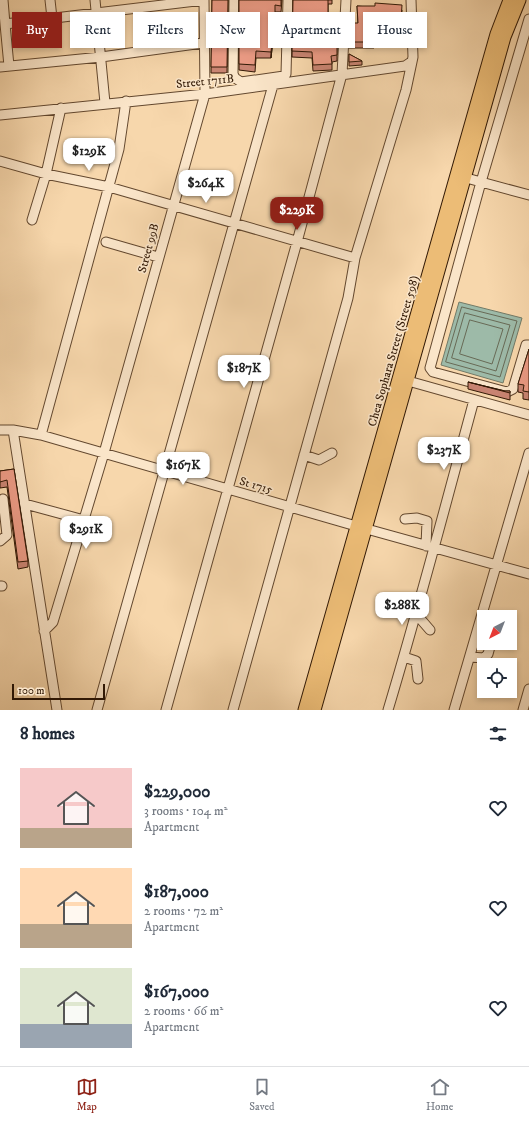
<!DOCTYPE html>
<meta charset="utf-8">
<style>
body{margin:0;font-family:"IM FELL DW Pica",serif;background:#f6f6f7;color:#1f2937;height:100vh;display:flex;flex-direction:column;font-size:15px;white-space:nowrap}
*{box-sizing:border-box;margin:0}
p{font-size:13px;color:#747a83}
.icon{flex:none;width:22px;height:22px;fill:none;stroke:currentColor;stroke-width:2;stroke-linecap:round;stroke-linejoin:round}
.map{position:relative;height:710px;overflow:hidden}
.sheet{display:flex;flex-direction:column;background:#fff;flex:1}
.sheet>*{flex:none}
.hud{position:absolute;left:12px;top:12px;width:505px;height:36px;display:flex;gap:8px}
.needle{width:26px;rotate:222deg}
.controls{position:absolute;left:477px;top:610px;display:grid;gap:8px}
.controls a{display:grid;place-items:center;width:40px;height:40px;border-radius:0px;background:#fff;box-shadow:0 2px 6px #0003;font-size:20px}
.scale{position:absolute;left:12px;bottom:10px;width:93px;box-sizing:border-box;padding-left:4px;border:2px solid #321905;border-top:0;font-size:11px;line-height:14px;white-space:nowrap;color:#321905;-webkit-text-stroke:3px #fae5c9;paint-order:stroke}
.price{position:absolute;translate:-50% -34px;padding:0 9px;border-radius:8px;background:#fff;color:#222;font-size:13px;line-height:26px;filter:drop-shadow(0 1px 2px #0008)}
.price::after{content:'';position:absolute;left:50%;top:24px;width:12px;height:9px;margin-left:-6px;background:inherit;clip-path:polygon(0 0,100% 0,50% 100%)}
.price.on{background:#8f2418;color:#fff}
ul{padding:0;list-style:none}
li{display:flex;align-items:center;gap:12px;height:100px;padding:0 20px}
li span{display:grid;place-items:center;flex:none;width:112px;height:80px;border-radius:0px;color:#555}
li>.icon{margin-inline-start:auto}
span .icon{width:48px;height:48px;fill:#fffc;stroke-width:1}
li b{font-size:17px}
h2{display:flex;justify-content:space-between;align-items:center;height:48px;padding:0 20px;font-size:17px}
.chip{padding:0 14px;border-radius:0px;background:#fff;box-shadow:0 2px 6px #0003;font-size:14px;line-height:36px}
.chip.on{background:#8f2418;color:#fff}
.tabs{display:flex;justify-content:space-around;align-items:center;height:56px;border-top:1px solid #e0e1e3;background:#fff;font-size:11px;color:#747a83}
.tabs a{display:grid;justify-items:center;gap:2px}
.tabs .on{color:#8f2418}
.map>svg:first-child{display:block}
</style>
<div class="map">
<svg width="529" height="710" viewBox="0 0 529 710">
<rect width="100%" height="100%" fill="#f7d7ac"/>
<filter id="stains"><feTurbulence type="fractalNoise" baseFrequency=".005" numOctaves="4"/><feColorMatrix values="0 0 0 0 .2 0 0 0 0 .09 0 0 0 0 .02 0 0 0 .5 -.17"/></filter>
<radialGradient id="worn" r=".72"><stop offset=".6" stop-color="#630" stop-opacity="0"/><stop offset="1" stop-color="#630" stop-opacity=".3"/></radialGradient>
<path fill="#9dbaa8" stroke="#727a67" d="M459,302l63,16 -19,65 -62,-18z"/>
<g fill="none" stroke-linecap="round" stroke-linejoin="round">
<path stroke="#686a56" stroke-width="1" d="M462,307l55,14 -17,56 -54,-15z
M465,313l45,12 -14,46 -44,-13z
M470,320l33,9 -11,35 -32,-10z"/>
<defs>
<path id="minor" d="M3,0l2,24 199,-24
M50,0l2,18
M95,0l10,103
M234,0l-1,74 2,4 6,4 43,-6 2,-2 2,-74
M529,19l-48,163 -51,186 3,4 74,20 6,-3 13,-44h3
M5,24l4,42
M0,67l101,-10 102,-14
M0,115l205,-21 200,-28 6,-4
M0,161l46,13 63,13 246,71
M459,176l70,19
M32,220l14,-46 15,-66
M106,242l52,15
M401,379l128,36
M0,430h13l28,5 315,91 173,48
M13,430l44,280
M41,435l78,-286 7,-48
M304,455l15,5 13,-7
M25,504l59,16
M405,519l12,-1 10,3 -1,25
M0,541l7,-6 -4,-36
M0,586h2
M417,615l13,15
M44,631l9,-9 51,-169 101,-359 -1,-94
M404,657l12,4 2,18
M470,657l14,1 4,-4 3,-11
M97,710l176,-625
M166,710l131,-468 45,-168 4,-74
M233,710l115,-412 7,-40 51,-168 7,-33 -2,-57
M388,710c31,-103 58,-207 86,-310
M454,710l75,-257
M523,710l6,-21"/>
<path id="major" d="M304,710l192,-676 13,-34
M315,710l190,-673 15,-37"/>
</defs>
<use href="#minor" stroke="#63482f" stroke-width="11"/>
<use href="#major" stroke="#321905" stroke-width="13"/>
<use href="#minor" stroke="#fae5c9" stroke-width="9"/>
<use href="#major" stroke="#ecbc76" stroke-width="11"/>
</g>
<path fill="#c98472" stroke="#321905" d="M212,0h16l-1,73h-16z
M239,0h43l-1,12h-6v29l-2,-1 -2,18h-15l-1,14 -16,-2z
M293,0h39v4h-4v20h-18v18l27,4v15l-5,1v8l-19,1 -1,-13 -20,-1z
M357,6l45,4 -1,17 -27,-2v23h-25v-6l9,-19z
M349,54l13,7v4l-13,1z
M529,349v51l-6,-1v-6l-5,-1v-8z
M468,382l37,9h5v9l-42,-11z
M14,469l14,92v6l-10,2 -11,-82 -7,1v-17z"/>
<path fill="#a46c5c" stroke="#321905" d="M273,34v6l-2,18v-6z"/>
<path fill="#ea9a84" stroke="#321905" d="M212,0h16l-1,67h-16z
M239,0h42v6l-6,-1v29h-2l-2,18 -15,-1 -1,14 -16,-1z
M293,0h35v18h-18v24h19l8,4v9l-6,1 1,8 -19,1 -1,-13 -20,-1z
M375,3l27,2 -1,16 -27,-2v23h-25l1,-19h8l-1,-17h18z
M349,54l13,7 -13,1z
M529,349v43l-6,-1 1,-6 -6,-1z
M468,382l37,9h5v2z
M14,469l14,92 -10,1 -11,-82 -7,2v-11z"/>
<g text-anchor="middle" stroke-width="3" stroke-linejoin="round" paint-order="stroke">
<g font-size="12" fill="#321905" stroke="#fae5c9">
<text transform="translate(205 81) rotate(-6)" y="4">Street 1711B</text>
<text transform="translate(148 248) rotate(-75)" y="4">Street 99B</text>
<text transform="translate(393 351) rotate(-74)" y="4">Chea Sophara Street (Street 598)</text>
<text transform="translate(256 485) rotate(16)" y="4">St 1715</text>
</g>
</g>
<rect width="100%" height="100%" filter="url(#stains)"/>
<rect width="100%" height="100%" fill="url(#worn)"/>
</svg>
<div class="controls">
<a><svg class="needle" viewBox="-14 -14 28 28"><path d="M0-13l5 13h-10z" fill="#e53935"/><path d="M0 13l5-13h-10z" fill="#747a83"/></svg></a>
<a><svg class="icon" aria-label="locate" viewBox="0 0 24 24"><circle cx="12" cy="12" r="6"/><path d="M12 2v4M12 18v4M2 12h4M18 12h4"/></svg></a>
</div>
<div class="scale">100 m</div>
<b class="price" style="left:89px;top:172px">$129K</b>
<b class="price" style="left:206px;top:204px">$264K</b>
<b class="price on" style="left:297px;top:231px">$229K</b>
<b class="price" style="left:244px;top:389px">$187K</b>
<b class="price" style="left:444px;top:471px">$237K</b>
<b class="price" style="left:183px;top:486px">$167K</b>
<b class="price" style="left:86px;top:550px">$291K</b>
<b class="price" style="left:402px;top:626px">$288K</b>
<div class="hud">
<a class="chip on">Buy</a>
<a class="chip">Rent</a>
<a class="chip">Filters</a>
<a class="chip">New</a>
<a class="chip">Apartment</a>
<a class="chip">House</a>
</div>
</div>
<section class="sheet">
<h2>8 homes<svg class="icon" aria-label="filters" viewBox="0 0 24 24"><path d="M4 7h16M4 17h16"/><circle cx="9" cy="7" r="2"/><circle cx="15" cy="17" r="2"/></svg></h2>
<ul>
<li><span style="background:linear-gradient(#f6c9c9 75%,#b9a48a 0)"><svg class="icon" aria-label="home" viewBox="0 0 24 24"><path d="M3 11l9-7 9 7M6 9v11h12V9"/></svg></span><div><b>$229,000</b><p>3 rooms · 104 m²</p><p>Apartment</p></div><svg class="icon" aria-label="heart" viewBox="0 0 24 24"><path d="M12 20l-8-8c-3-5 5-10 8-4 3-6 11-1 8 4z"/></svg></li>
<li><span style="background:linear-gradient(#ffd9b3 70%,#b9a48a 0)"><svg class="icon" aria-label="home" viewBox="0 0 24 24"><path d="M3 11l9-7 9 7M6 9v11h12V9"/></svg></span><div><b>$187,000</b><p>2 rooms · 72 m²</p><p>Apartment</p></div><svg class="icon" aria-label="heart" viewBox="0 0 24 24"><path d="M12 20l-8-8c-3-5 5-10 8-4 3-6 11-1 8 4z"/></svg></li>
<li><span style="background:linear-gradient(#dfe7d0 70%,#9aa5b1 0)"><svg class="icon" aria-label="home" viewBox="0 0 24 24"><path d="M3 11l9-7 9 7M6 9v11h12V9"/></svg></span><div><b>$167,000</b><p>2 rooms · 66 m²</p><p>Apartment</p></div><svg class="icon" aria-label="heart" viewBox="0 0 24 24"><path d="M12 20l-8-8c-3-5 5-10 8-4 3-6 11-1 8 4z"/></svg></li>
</ul>
</section>
<nav class="tabs">
<a class="on"><svg class="icon" aria-label="map" viewBox="0 0 24 24"><path d="M3 6l6-2 6 2 6-2v14l-6 2-6-2-6 2zM9 4v14M15 6v14"/></svg>Map</a>
<a><svg class="icon" aria-label="saved" viewBox="0 0 24 24"><path d="M7 4h10v16l-5-4-5 4z"/></svg>Saved</a>
<a><svg class="icon" aria-label="home" viewBox="0 0 24 24"><path d="M3 11l9-7 9 7M6 9v11h12V9"/></svg>Home</a>
</nav>
